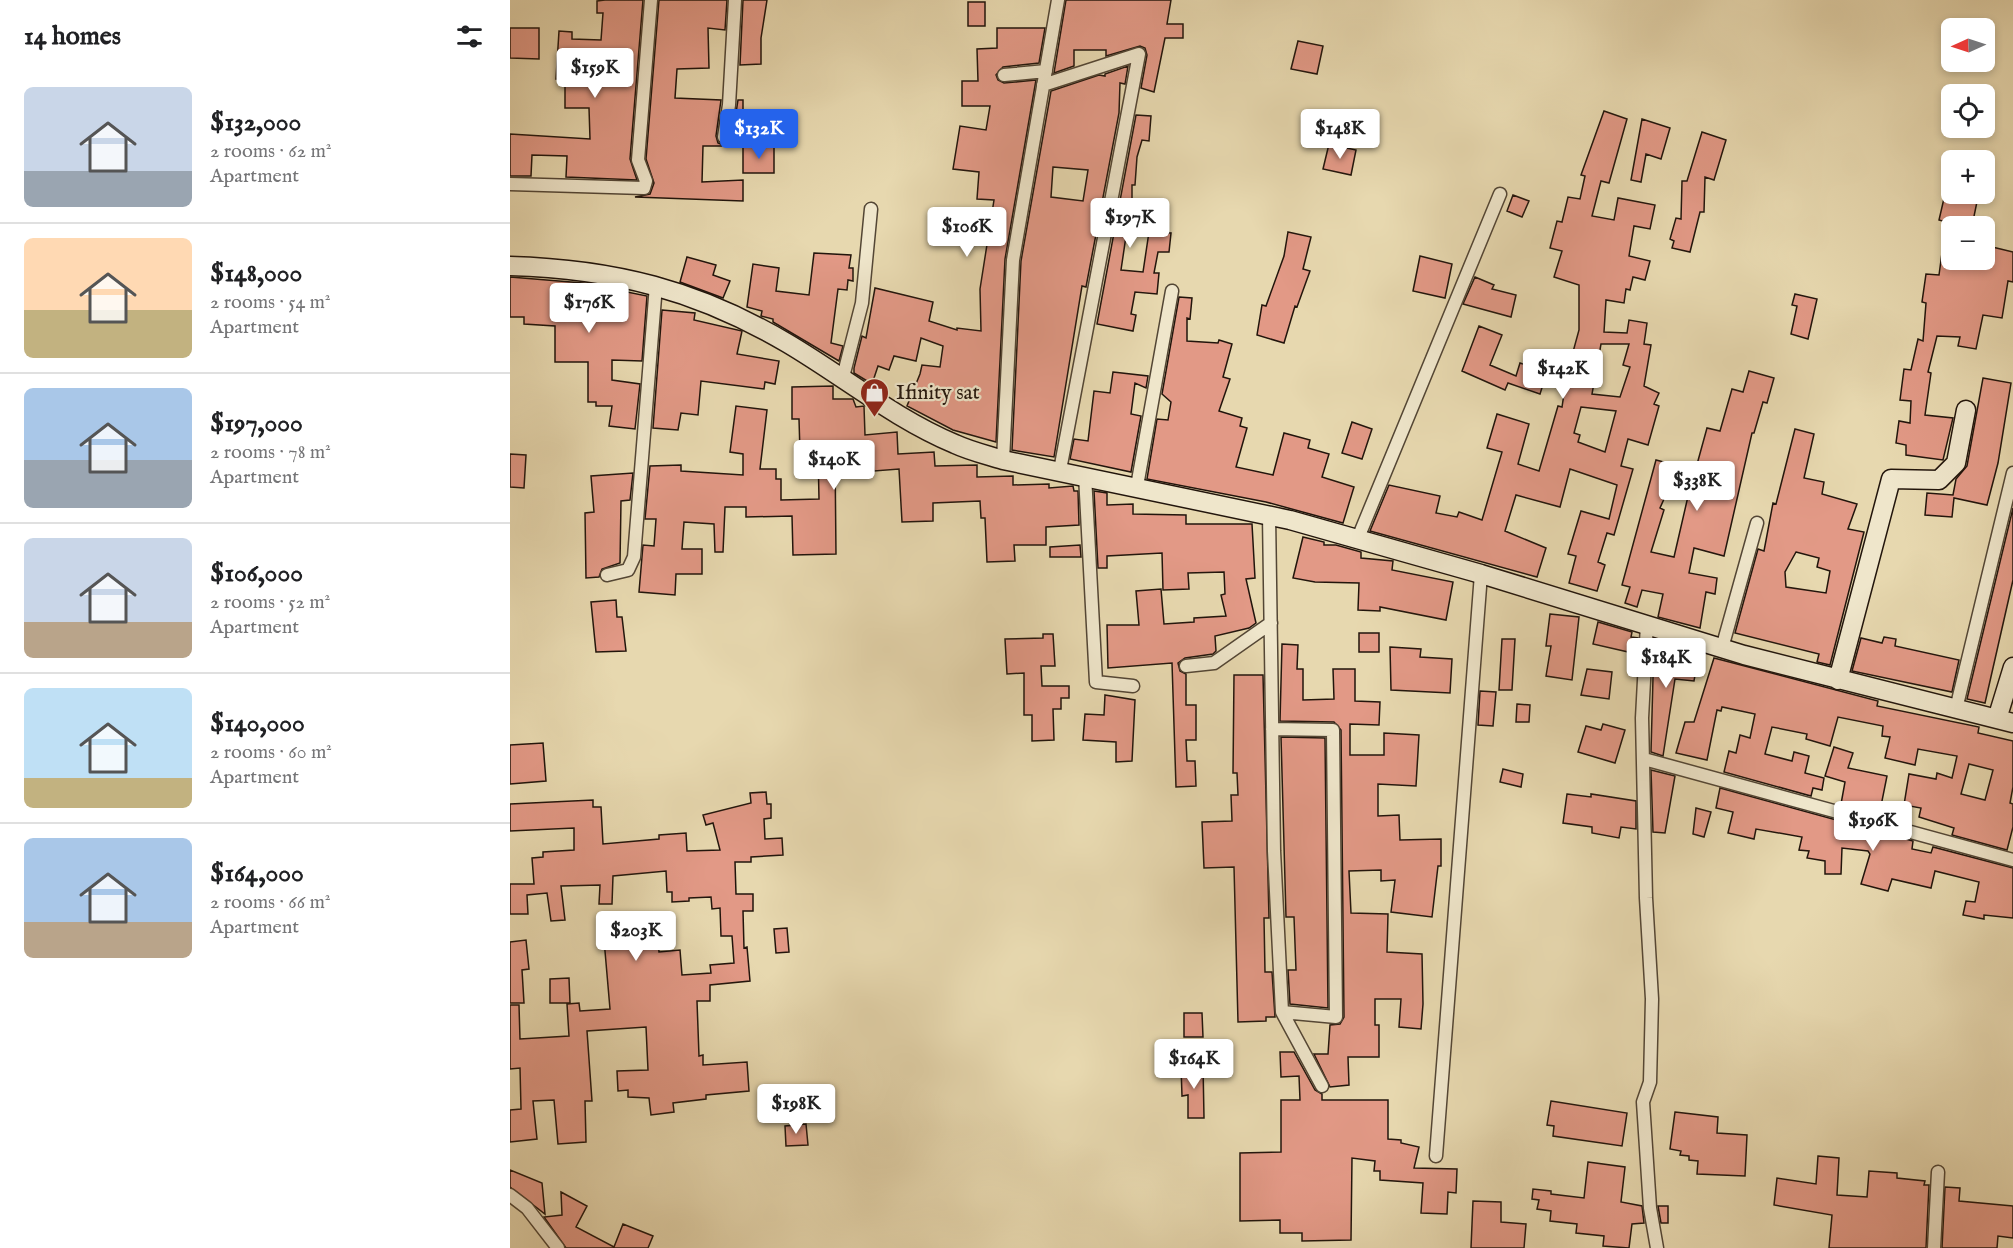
<!DOCTYPE html>
<meta charset="utf-8">
<style>
body{margin:0;font-family:"IM FELL English",serif;background:#f6f6f6;color:#202124;height:100vh;display:flex;flex-direction:column;font-size:22px;white-space:nowrap}
*{box-sizing:border-box;margin:0}
p{font-size:20px;color:#757577}
.icon{flex:none;width:33px;height:33px;fill:none;stroke:currentColor;stroke-width:2;stroke-linecap:round;stroke-linejoin:round}
.map{position:relative;flex:1;overflow:hidden}
.side{display:flex;flex-direction:column;background:#fff;width:510px}
.side>*{flex:none}
.needle{width:39px;rotate:267deg}
.controls{position:absolute;left:1431px;top:18px;display:grid;gap:12px}
.controls a{display:grid;place-items:center;width:54px;height:54px;border-radius:9px;background:#fff;box-shadow:0 3px 9px #0003;font-size:30px}
.price{position:absolute;translate:-50% -51px;padding:0 14px;border-radius:6px;background:#fff;color:#222;font-size:20px;line-height:39px;filter:drop-shadow(0 2px 3px #0008)}
.price::after{content:'';position:absolute;left:50%;top:36px;width:18px;height:14px;margin-left:-9px;background:inherit;clip-path:polygon(0 0,100% 0,50% 100%)}
.price.on{background:#2563eb;color:#fff}
ul{padding:0;list-style:none}
li{display:flex;align-items:center;gap:18px;height:150px;padding:0 24px}
li+li{border-top:2px solid #e0e0e0}
li span{display:grid;place-items:center;flex:none;width:168px;height:120px;border-radius:9px;color:#555}
li>.icon{margin-inline-start:auto}
span .icon{width:72px;height:72px;fill:#fffc;stroke-width:1}
li b{font-size:26px}
h2{display:flex;justify-content:space-between;align-items:center;height:72px;padding:0 24px;font-size:26px}
main{display:flex;flex:1;min-height:0}
.map>svg:first-child{display:block}
</style>
<main>
<section class="side">
<h2>14 homes<svg class="icon" aria-label="filters" viewBox="0 0 24 24"><path d="M4 7h16M4 17h16"/><circle cx="9" cy="7" r="2"/><circle cx="15" cy="17" r="2"/></svg></h2>
<ul>
<li><span style="background:linear-gradient(#c9d6e8 70%,#9aa5b1 0)"><svg class="icon" aria-label="home" viewBox="0 0 24 24"><path d="M3 11l9-7 9 7M6 9v11h12V9"/></svg></span><div><b>$132,000</b><p>2 rooms · 62 m²</p><p>Apartment</p></div></li>
<li><span style="background:linear-gradient(#ffd9b3 60%,#c2b280 0)"><svg class="icon" aria-label="home" viewBox="0 0 24 24"><path d="M3 11l9-7 9 7M6 9v11h12V9"/></svg></span><div><b>$148,000</b><p>2 rooms · 54 m²</p><p>Apartment</p></div></li>
<li><span style="background:linear-gradient(#a9c7e8 60%,#9aa5b1 0)"><svg class="icon" aria-label="home" viewBox="0 0 24 24"><path d="M3 11l9-7 9 7M6 9v11h12V9"/></svg></span><div><b>$197,000</b><p>2 rooms · 78 m²</p><p>Apartment</p></div></li>
<li><span style="background:linear-gradient(#c9d6e8 70%,#b9a48a 0)"><svg class="icon" aria-label="home" viewBox="0 0 24 24"><path d="M3 11l9-7 9 7M6 9v11h12V9"/></svg></span><div><b>$106,000</b><p>2 rooms · 52 m²</p><p>Apartment</p></div></li>
<li><span style="background:linear-gradient(#bfe0f5 75%,#c2b280 0)"><svg class="icon" aria-label="home" viewBox="0 0 24 24"><path d="M3 11l9-7 9 7M6 9v11h12V9"/></svg></span><div><b>$140,000</b><p>2 rooms · 60 m²</p><p>Apartment</p></div></li>
<li><span style="background:linear-gradient(#a9c7e8 70%,#b9a48a 0)"><svg class="icon" aria-label="home" viewBox="0 0 24 24"><path d="M3 11l9-7 9 7M6 9v11h12V9"/></svg></span><div><b>$164,000</b><p>2 rooms · 66 m²</p><p>Apartment</p></div></li>
</ul>
</section>
<div class="map">
<svg width="1503" height="1248" viewBox="0 0 1503 1248">
<rect width="100%" height="100%" fill="#e7d8af"/>
<filter id="stains"><feTurbulence type="fractalNoise" baseFrequency=".00333" numOctaves="4"/><feColorMatrix values="0 0 0 0 .2 0 0 0 0 .09 0 0 0 0 .02 0 0 0 .5 -.17"/></filter>
<radialGradient id="worn" r=".72"><stop offset=".6" stop-color="#630" stop-opacity="0"/><stop offset="1" stop-color="#630" stop-opacity=".3"/></radialGradient>
<path fill="#e29986" stroke="#22150c" stroke-width="1.5" fill-rule="evenodd" d="M95,0h38l-13,159 7,21 -71,-3 1,-21 -35,-1 -1,21h-21v-42l80,5 -1,-31h-24v-29h-9l3,-48 13,1v7l29,1 2,-27h-6v-12z
M149,0h68l-2,30 -17,-2 1,40 -32,1 -2,29 46,2 -5,36 2,7 5,2 9,-6 6,-39h5v46h-40l-1,36 41,-2v21l-108,-4 15,-3 4,-11 -8,-24z
M233,0h24l-6,38v26l-21,1z
M556,0h105l-4,24h16v14h-18l-11,54 -13,-4 6,-33 -2,-7 -5,-2 -34,10v-6h-32v16l-20,7z
M458,2h17v24h-17z
M0,28h29v31l-29,-1z
M487,28h48l-6,35 -36,4 -7,8 2,5 6,3 32,-3 -31,179 -9,183 -43,-12 -46,-24 13,-32 2,-9 18,2 3,-21 -22,-8 -5,23 -22,-5 -5,14 -11,-4 -6,18 -18,-11v-5l8,-32 4,2 9,-50 58,14 -4,19 28,9v-2l24,3 -1,-42 14,-89 -17,-1 2,-27 -26,-3 7,-43 26,4 4,-24h-28v-25h16l-1,-32 20,-1z
M788,41l25,5 -6,28 -26,-5z
M618,66l-3,18 -5,-1 -1,30 -33,174 -4,-1 -28,171 -42,-7 9,-189 30,-170 48,-16 6,1v-2zM543,167l35,3 -5,31 -32,-4z
M1094,111l23,8 -18,64 -8,-2 -9,35 22,4 4,-22 37,7 -5,24 -16,-3 -5,30 21,5 -5,19 -12,-3 -3,13 -4,-1 -2,14 -18,-3 -2,32 23,1 2,-13 18,3 -3,21 7,1 -7,41 15,7 -5,11 5,2 -11,39 -20,-6 -7,27 12,3 -19,66 -7,-2 -9,29 7,3 -8,26 -28,-8 7,-27 -8,-2 13,-43 28,8 8,-34 -47,-16 -10,38 -44,-12 -11,36 41,17 -9,29 -167,-46 19,-46 51,11 -4,17 21,4 2,-5 23,8 20,-68 -15,-4 10,-34 32,10 -11,40 21,7 19,-65 4,1 5,-33 12,-44v-45l-25,-8 8,-26 -12,-3 7,-27 5,1 6,-25 12,2 5,-23 -4,-1zM1091,344h28l-6,21 7,2 -10,30 -28,-3zM1071,407l35,4 -11,41 -27,-10 2,-7 -6,-2z
M626,115l15,1 -2,25 -7,-1 -5,17 -2,28h-3v31h-3l-8,54 22,2 6,-40 22,1 -2,19h-11l-4,21h5l-2,21 -22,-2 -4,22 5,1 -3,16 -36,-7z
M1132,119l28,9 -9,31 -15,-5 -5,28 -10,-2z
M1192,132l24,8 -12,40 -9,-3 -1,35h-4l-10,40 -18,-4 2,-7 -4,-2 6,-21 5,1 1,-38h5z
M819,144l27,6 -5,25 -28,-6z
M233,146h31v27h-31z
M1435,194l33,3 -6,29h-26v-4l-7,-2z
M1003,195l16,6 -7,16 -15,-6z
M1435,231h7v29h32v-15l29,7v30l-5,-1 -6,37 -19,-3 -7,34 -18,-3 2,-9 -23,-1 -9,36 3,1 -6,42 28,3 -10,42 -37,-5v-10l-10,-2 3,-22 11,2 1,-22 -11,-1 4,-31 7,1 7,-31 5,2 3,-38 -4,-1 4,-28 13,1z
M778,232l23,5 -8,32 7,2 -13,36 -2,-1 -11,37 -27,-8 5,-30 4,1 18,-50z
M304,253l37,2 -2,13h4v13l-5,-1 -1,10 -9,-1 -7,54 12,3 -4,15 -66,-39v-3l-12,-3 1,-5 -15,-4 6,-43 26,4 -3,23 33,4z
M910,256l32,8 -7,34 -32,-7z
M177,257l29,8 -3,10 17,6 -7,17 -43,-16z
M0,277l73,6 64,13 -5,65 -30,-1v20l28,4 -5,45 -26,-3 3,-20h-16v-4h-8v-40h-33v-36l-31,-2v-7h-14z
M965,277l19,8 -2,4 24,6 -5,22 -48,-13z
M1285,294l22,5 -9,40 -17,-5 6,-28 -5,-1z
M669,297l13,1 -2,21 -3,-1v23l31,2 1,-3 13,4 -9,33 7,2 -11,32 23,7 -2,8 7,2 -11,39 37,8 11,-42 26,7 -2,8 21,6 -7,23 32,10 -11,36 -77,-21 -119,-23 10,-60 11,1 3,-18 -9,-8z
M152,310l33,3 -1,7 48,11 -5,23 42,7 -4,23 -10,-2 -1,7 -63,-8 -3,34 -17,-2 -3,17 -25,-2z
M969,326l23,9 -12,30 26,11 4,-13 27,9 -7,22 -32,-11 -3,7 -43,-19z
M1239,371l25,7 -7,25 -4,-1 -9,31h-2l-28,123 -30,-8 -5,25 28,5 -2,16 -9,-2 -6,36 -42,-11 5,-23 -21,-4 -5,17 -12,-4 5,-16 -8,-2 34,-125 19,5 -6,23 -9,20 4,2 -13,42 23,5 15,-65 13,3 5,-24 -11,-3 11,-40 13,3 12,-42 11,3z
M603,372l35,4 -2,12 -11,-5 -4,31 10,2 -10,56 -61,-13 4,-20 14,2 6,-50 16,2z
M1473,378l28,5 -13,80 -11,42 -33,-7 -2,19 -27,-2 2,-22 26,2 3,-16 11,-13z
M323,386v13h20l3,8 8,-1 1,29 32,-3 1,22 36,-2 1,14 42,-1v12l36,-1v9l36,-1v4l24,-2 1,5h4l1,34 -33,2v18h-32l1,16 -28,1 -2,-44h-4l-1,-17 -47,2v18l-31,1 -3,-53 -25,2 -2,-18 -37,1 1,100 -43,1 -1,-39 -46,1v-10h-21l-2,45h-8l-1,-28 -30,-2 -2,27h20v25h-26l-1,21 -36,-3 4,-47 11,1 2,-27h-11l5,-53 31,-1v6l62,4v-21l-13,-2 6,-46 31,4 -7,59h16v10h5v21l38,-1 -1,-47h-18l-1,-33h-7v-32z
M842,422l20,7 -10,30 -20,-6z
M1285,429l19,5 -10,44 20,4 -2,12 35,10 -9,25 16,3 -34,133 -13,-3 2,-8 -84,-21 23,-84 6,2 9,-48 3,1zM1286,552l23,6 -2,9 13,4 -4,22 -40,-6 -1,-15z
M0,454l16,1 -2,33 -14,-1z
M123,473l-3,27 -9,1 -1,62 -18,6 -3,8 -13,1 -1,-65 9,-1 -3,-36z
M584,491l13,2v12l26,-1v10l53,1v9h66l3,54 -9,1 10,44 -7,5 -34,8 1,15 -3,3 -28,4 -7,5 2,8 6,3v31h10v35h-10l1,21h8l1,25 -20,1 -4,-124 -64,5 -1,-43h32l-3,-34 25,-2 3,35 30,-2v-4l32,-2 -5,-21 4,-1 -1,-22 -36,1 1,16 -26,1 -1,-37 -55,3v12h-9z
M1503,508v72l-28,123 -18,-4z
M793,537l21,5v3h12l25,7v6l32,3 -1,9 61,12 -7,38 -66,-13v4l-22,-1 1,-27 -44,-1 -22,-4z
M570,545l1,12h-31v-10z
M106,600l1,17h5l4,34 -30,1 -5,-50z
M1040,614l29,3 -7,63 -26,-4 5,-30h-5z
M1088,622l34,10 -1,5 7,1 -1,16 -44,-10z
M849,633h20v19h-20z
M533,634h10l2,32h-14l1,20h27v12h-8v11h-8l1,31 -22,1v-26h-8v-42l-17,1 -2,-35 38,-1z
M1374,637l12,2 -1,7 64,14 -7,32 -100,-21 9,-33 21,5z
M992,639h13l-3,51h-13z
M1144,641l21,5 -1,11 24,2 -4,22 -19,-2 -12,77 -12,-4z
M772,644l16,1 -1,24h6v31l31,-1 -1,-30h22v32l25,1 -1,23 -29,-1v31h34v-22l35,2 -3,51 -38,-2v32l21,-1 1,25 41,-1v27h-3l-6,51 -41,-5 4,-32 -14,1v-11l-32,1 2,42 37,1 -1,38 35,2 1,50 -2,25 -22,-2 2,-28h-26v26h4v32h-31l1,28 -19,2 -16,-33h14l2,-29 10,-1 4,-7 -3,-287 -7,-8 -54,-1z
M880,647l31,2 -1,8 32,2 -2,34 -59,-3z
M1204,658l164,43 -1,5 102,21 -1,6 35,8v46l-3,16 3,1v23l-6,23 -55,-15 2,-7 -35,-11 2,-9 -17,-3 5,-31 27,5 1,-6 15,5 5,-22 -39,-7 -3,16 -30,-7 5,-21 -8,-1 1,-10 -45,-9 -8,29 -24,-7 1,-5 -35,-7 -7,27 27,7 2,-9 15,4 -4,17 19,5 -2,12 -9,-2 -2,8 -87,-24 5,-21 7,2 4,-18 10,3 5,-24 -33,-7 -1,4 -4,-1 -10,50 -31,-7 9,-31h9zM1459,764l24,6 -8,30 -24,-6z
M1077,669l25,3 -3,27 -28,-4z
M724,675h29l6,243h-5l1,54h7l3,45h-9v4l-28,1 -4,-155 -30,1 -2,-46 30,-1 -1,-26h7l-1,-22h-4z
M970,691l16,1 -3,34 -15,-1z
M595,695l30,5 -3,61 -16,1v-20l-33,-2 2,-26 19,1z
M1007,704l13,1 -1,17h-13z
M1093,724l22,6 -10,33 -37,-11 8,-26 15,4z
M771,737l44,1 3,270 -38,-4 -2,-34h8l-2,-53h-8z
M33,743l3,38 -36,3v-39z
M1324,747l19,6 -5,15 39,8 -6,30 -12,-2 -1,8 -27,-8 4,-22 -20,-6z
M993,769l20,5 -2,13 -21,-5z
M1141,770l24,6 -10,57 -12,-1z
M1210,788l193,53 -1,8 19,4 2,-6 80,21v50l-29,-3v4l-21,-4 3,-14 9,1 4,-20 -44,-11 -4,17 -39,-9 -4,12 -27,-7 9,-30 -2,-3 -26,-3 -1,26h-16v-13l-18,-3 2,-7 -10,-1 3,-13 -46,-8 -2,10 -26,-6 5,-21 -17,-4z
M256,792l1,12h4v14l-7,1 1,20 17,-1 1,17 -32,2v5h-16l1,32h17v17h-10l1,37 3,-1 3,34 -40,4v16h-13l2,55 4,-1v10l44,-3 2,29 -43,4v4l-33,4 1,9 -23,3 -2,-17 -21,-1v-7l-10,1 -1,-20 31,-1 -2,-43 -59,4 5,70h-7l1,41 -28,2 -4,-44 -21,1 4,38 -27,3v-32l11,-1 -1,-41 -10,1v-64h9l1,34 49,-3 -2,-32 12,-1 1,8 30,-2 -7,-81 54,-4 2,28 21,-2 2,25 29,-2 -1,-8 24,-2 -2,-27h-11l-1,-28 -8,1 -1,-12 -22,1v3l-17,1v-10h-5l-1,-21 -53,5 -1,28h-13l1,-19 -39,1 4,34 -14,1 -4,-28 -20,2 1,19h-18v-30h24l-2,-26 11,-1v-5l31,-2v-22l-64,3v-27l83,-4v7h8l2,37 56,-5v-4l27,-2 1,18 33,-1 -7,-27 -7,2 -3,-10 48,-12 -1,-10z
M1057,794l24,3v-3l45,7v28l-15,-2 -2,11 -27,-5v-6l-29,-4z
M1186,808l15,4 -7,25 -11,-3z
M277,928l2,24 -13,1 -2,-24z
M16,940l3,29 -7,1 2,33h-14v-61z
M59,978l1,25h-20v-24z
M674,1013h18l1,24h-19z
M770,1052h14l21,38 7,4v6h66v39l13,1v3l18,4 -5,21 43,1 -1,24 -8,-1 -1,22 -26,-1 2,-30 -43,-3v-9h-6l1,-10 -23,-3 -1,82 -49,1v-8h-22v-13l-40,1v-68l41,-1v-52h19l-1,-24 -18,1z
M693,1065l1,53h-16v-23l-6,1 -1,-30z
M1041,1101l76,12 -5,33 -69,-10 1,-10 -7,-1z
M1165,1112l43,5 -1,16 30,2 -2,41 -48,-2 1,-13 -9,-1v-4l-9,-1 1,-4 -11,-2z
M296,1124l2,21 -22,1 -1,-20z
M1308,1156l21,2 -2,37 30,2 2,-26 28,2v5l28,3 -1,4h5l-3,63h-97l3,-33 -58,-10 3,-27 39,6z
M1078,1162l37,5 -4,35 21,4 2,17 -12,1 -3,24 -26,-2 1,-10 -28,-3 1,-9 -27,-3 1,-10 -14,-2 2,-9 -7,-1 1,-10 18,2v3l33,4z
M0,1170l32,13 3,31 -35,-27z
M1435,1187l15,1 -1,13 54,5v32l-15,-2 -1,12h-55z
M51,1192l26,14 -11,21 38,20 9,-23 30,12 -5,12h-82l-22,-31 18,-2z
M963,1201l28,1v20l25,2 -2,24h-53z
M1148,1206h10v17h-7z"/>
<g fill="none" stroke-linecap="round" stroke-linejoin="round">
<defs>
<path id="street" d="M494,75l42,-4
M533,85l96,-31 -79,416
M214,137l5,-32 6,-105
M0,184l134,4 2,-7 -8,-21 13,-160
M333,377l19,-74 9,-94
M493,460l10,-200 45,-260
M575,475l11,207 37,4
M627,486l35,-195
M759,515l5,336 8,161 40,74
M848,538l142,-344
M97,575l21,-5 6,-13 22,-272
M1137,624l-5,94 4,180 6,101 -2,83 -7,20 7,106 7,40
M1212,648l35,-125
M676,666l28,-3 57,-40
M1446,709l57,-236
M762,729l61,1 3,287 -54,-5
M1134,759l369,101
M926,1156l45,-582
M0,1195l17,13 31,40
M1424,1248l4,-76"/>
<path id="secondary" d="M0,266c104,3 187,24 277,77 56,33 108,76 168,101 15,7 32,11 48,16l287,60 191,54 263,81 269,68
M1328,680l53,-201 48,1 17,-17 10,-53
M1487,719l16,-52"/>
</defs>
<use href="#street" stroke="#534635" stroke-width="15"/>
<use href="#secondary" stroke="#22150c" stroke-width="21"/>
<use href="#street" stroke="#efe6cb" stroke-width="12"/>
<use href="#secondary" stroke="#efe6cb" stroke-width="18"/>
</g>
<defs>
<symbol id="shop-pin" viewBox="-11 -11 22 30"><path d="M0 17L-7.5 6A9.5 9.5 0 1 1 7.5 6Z" fill="#8f2418" stroke="#efe6cb"/><path d="M-5-2.5h2.3a2.7 3.5 0 0 1 5.4 0H5L5.5 6h-11ZM-1.5-2.5h3a1.5 2.3 0 0 0-3 0Z" fill="#fff"/></symbol>
</defs>
<g fill-rule="evenodd">
<use href="#shop-pin" x="348" y="376" width="33" height="45"/>
</g>
<g text-anchor="middle" stroke-width="4.5" stroke-linejoin="round" paint-order="stroke">
<g font-size="21" fill="#22150c" stroke="#efe6cb" text-anchor="start">
<text x="386" y="399">Ifinity sat</text>
</g>
</g>
<rect width="100%" height="100%" filter="url(#stains)"/>
<rect width="100%" height="100%" fill="url(#worn)"/>
</svg>
<div class="controls">
<a><svg class="needle" viewBox="-14 -14 28 28"><path d="M0-13l5 13h-10z" fill="#e53935"/><path d="M0 13l5-13h-10z" fill="#757577"/></svg></a>
<a><svg class="icon" aria-label="locate" viewBox="0 0 24 24"><circle cx="12" cy="12" r="6"/><path d="M12 2v4M12 18v4M2 12h4M18 12h4"/></svg></a>
<a>+</a>
<a>−</a>
</div>
<b class="price" style="left:85px;top:99px">$159K</b>
<b class="price on" style="left:249px;top:160px">$132K</b>
<b class="price" style="left:830px;top:160px">$148K</b>
<b class="price" style="left:620px;top:249px">$197K</b>
<b class="price" style="left:457px;top:258px">$106K</b>
<b class="price" style="left:79px;top:334px">$176K</b>
<b class="price" style="left:1053px;top:400px">$142K</b>
<b class="price" style="left:324px;top:491px">$140K</b>
<b class="price" style="left:1187px;top:512px">$338K</b>
<b class="price" style="left:1156px;top:689px">$184K</b>
<b class="price" style="left:1363px;top:852px">$196K</b>
<b class="price" style="left:126px;top:962px">$203K</b>
<b class="price" style="left:684px;top:1090px">$164K</b>
<b class="price" style="left:286px;top:1135px">$198K</b>
</div>
</main>
